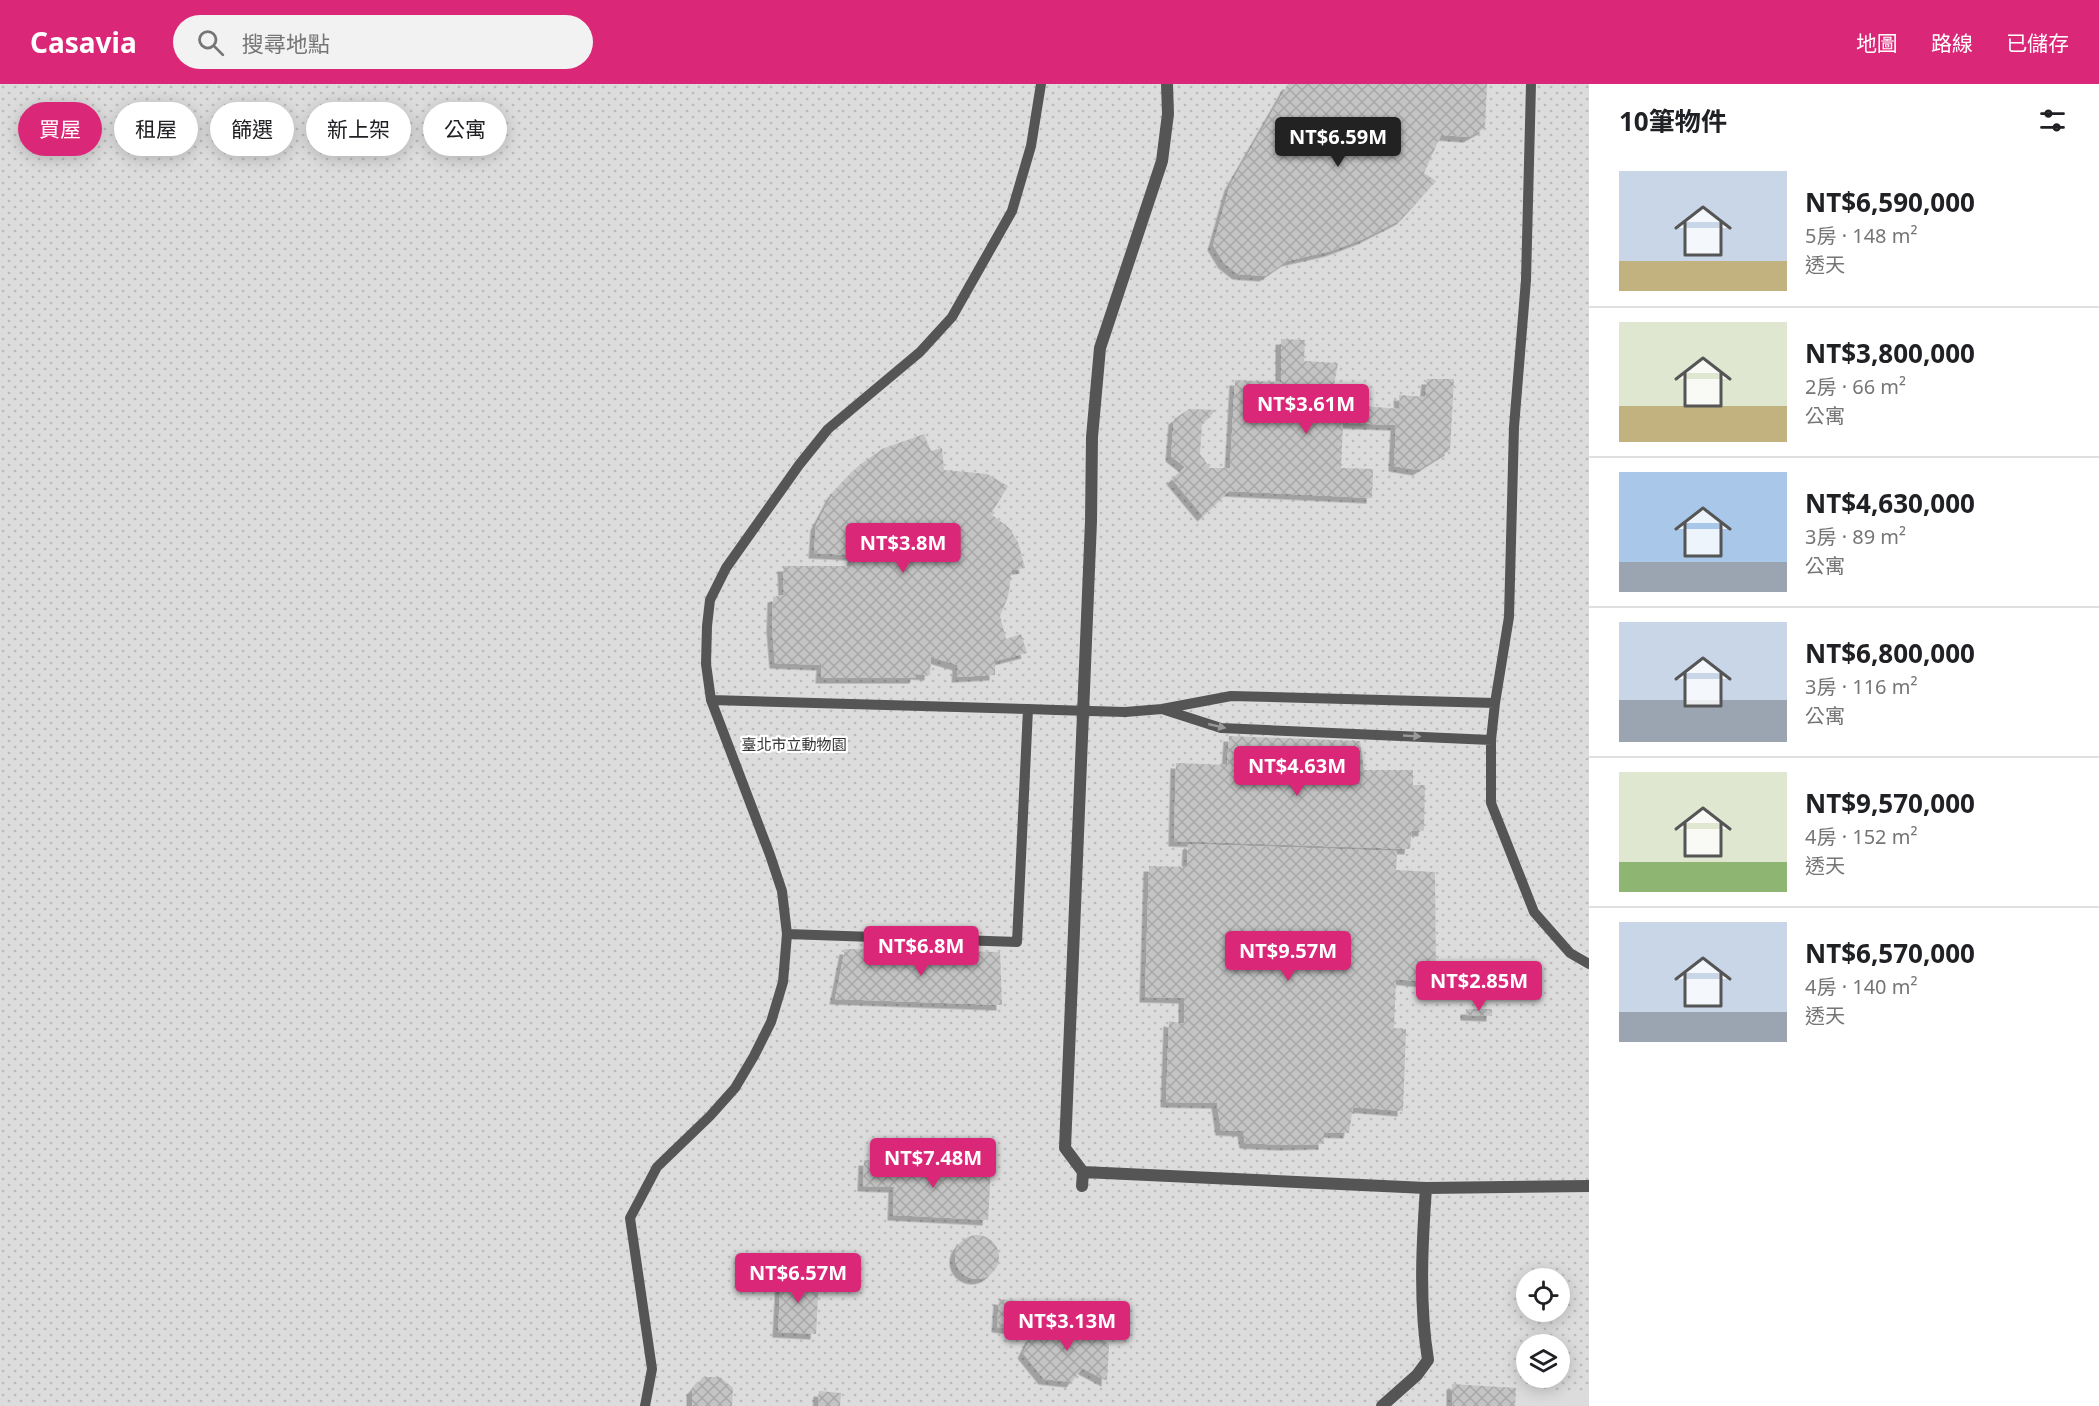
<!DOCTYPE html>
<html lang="zh-TW">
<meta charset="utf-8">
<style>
body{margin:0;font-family:"Noto Sans","Noto Sans TC",sans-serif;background:#f2f2f2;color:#202124;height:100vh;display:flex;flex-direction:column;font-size:22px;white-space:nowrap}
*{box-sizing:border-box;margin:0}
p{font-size:20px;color:#757577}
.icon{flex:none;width:33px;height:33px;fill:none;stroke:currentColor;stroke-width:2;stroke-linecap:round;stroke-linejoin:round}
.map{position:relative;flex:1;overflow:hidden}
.side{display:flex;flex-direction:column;background:#fff;width:510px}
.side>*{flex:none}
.guide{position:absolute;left:18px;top:18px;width:570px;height:54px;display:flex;gap:12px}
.tools{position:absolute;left:1516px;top:1184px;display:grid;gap:12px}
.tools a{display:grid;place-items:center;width:54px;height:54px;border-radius:50%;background:#fff;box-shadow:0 3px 15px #0003;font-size:30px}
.price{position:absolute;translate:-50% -51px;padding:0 14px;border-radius:6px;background:#db2777;color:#fff;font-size:20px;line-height:39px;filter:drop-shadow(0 2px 3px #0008)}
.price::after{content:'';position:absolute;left:50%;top:36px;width:18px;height:14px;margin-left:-9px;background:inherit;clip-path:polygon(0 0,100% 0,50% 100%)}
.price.active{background:#222;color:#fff}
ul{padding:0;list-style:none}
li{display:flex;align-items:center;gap:18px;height:150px;padding:0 30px}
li+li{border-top:2px solid #e0e0e0}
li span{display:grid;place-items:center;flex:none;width:168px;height:120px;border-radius:0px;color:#555}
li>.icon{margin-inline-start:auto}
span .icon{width:72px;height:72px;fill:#fffc;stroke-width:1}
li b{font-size:26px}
h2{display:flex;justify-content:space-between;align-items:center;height:72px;padding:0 30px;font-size:26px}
.tag{padding:0 21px;border-radius:27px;background:#fff;box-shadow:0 3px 15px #0003;font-size:21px;line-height:54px}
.tag.active{background:#db2777;color:#fff}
header{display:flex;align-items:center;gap:36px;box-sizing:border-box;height:84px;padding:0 30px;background:#db2777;color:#fff}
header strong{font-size:28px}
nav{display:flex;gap:33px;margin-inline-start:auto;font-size:21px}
.search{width:420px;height:54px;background:#f2f2f2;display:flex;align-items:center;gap:15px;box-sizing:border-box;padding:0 21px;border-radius:33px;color:#757577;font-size:22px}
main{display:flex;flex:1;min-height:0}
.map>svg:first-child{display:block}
</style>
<header>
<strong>Casavia</strong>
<div class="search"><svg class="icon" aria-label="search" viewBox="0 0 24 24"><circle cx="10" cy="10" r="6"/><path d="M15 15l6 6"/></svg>搜尋地點</div>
<nav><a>地圖</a><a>路線</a><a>已儲存</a></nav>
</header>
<main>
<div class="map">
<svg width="1589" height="1322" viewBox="0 0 1589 1322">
<defs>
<pattern id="park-dots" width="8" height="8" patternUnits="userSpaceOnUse" patternTransform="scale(1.5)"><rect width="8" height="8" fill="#dcdcdc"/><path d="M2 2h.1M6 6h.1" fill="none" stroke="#bbb" stroke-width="1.8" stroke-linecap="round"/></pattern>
<pattern id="building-cross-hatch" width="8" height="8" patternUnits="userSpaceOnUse" patternTransform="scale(1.5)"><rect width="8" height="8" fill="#c4c4c4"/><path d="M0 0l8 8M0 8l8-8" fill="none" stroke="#a7a7a7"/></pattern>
<filter id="shadow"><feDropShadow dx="-5.5" dy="5.5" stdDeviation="0" flood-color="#0004"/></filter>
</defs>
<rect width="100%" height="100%" fill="#fff"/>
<path fill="url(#park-dots)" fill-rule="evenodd" d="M0,0h1589v1322h-1589zM1527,1194h33v33h-33zM1527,1260h33v33h-33z"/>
<path fill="#dcdcdc" d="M1518,1303l71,5v14h-72z"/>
<path fill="url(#building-cross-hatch)" filter="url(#shadow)" d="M1288,0h199l-2,44 -16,9 -28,-2 -17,38 12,8 -34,38 -39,20 -32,12 -44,10 -22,15 -27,-2 -14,-11 -11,-18 17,-60z
M1281,255l24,1 -1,21 34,2 -4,22 10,1 19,20 37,3 -1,-14 26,2 2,-18h27l-4,71 -32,20 -24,-4 2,-41 -53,-2 -2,45 32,1 -1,29 -143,-7 -26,25 -31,-37 13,-12 -14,-11 3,-37 15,-10 27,1 -14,14 -2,30 10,14h20l5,-88 46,2z
M924,350l7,17 11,-3 2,22 43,4 21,12 -17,28 18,14 9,14 7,26 -13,2 -4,27 -8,19 6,23 15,-5 6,19 -32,8v14l-38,2 1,-12 -27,-8 -1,18 -14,-1 -1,4h-94l1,-13 -47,-2 -3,-36 1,-30 11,-2 -1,-29h68l2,-11 -39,-2 2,-28 17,-32 24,-26 25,-18z
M1229,652l131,5 4,29h49v15h12l-1,46 -12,-1 -2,19 -236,-8 2,-78 51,2z
M1188,760l209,7 -1,19 39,2 1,111 -40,-4 -2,49 12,1 -3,82 -50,-4 -4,26 -25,-1v12l-39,1 -40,-2 -2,-12 -22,-1 -4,-27 -51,-1 3,-81 15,3v-26l-39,-1 4,-131 38,1z
M845,865l155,3 2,53 -167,-6z
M1466,925h26v7l-26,-1z
M864,1076l127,7 -3,53 -95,-5 1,-28 -31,-1z
M955 1173a22 22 0 1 1 44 0a22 22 0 1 1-44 0Z
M781,1191l38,2 -3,57 -38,-2z
M999,1215l29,3 -2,28 -29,-3z
M1054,1237l27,4 28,19 -2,37 -25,-13 -10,14 -28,-3 -21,-26 8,-16z
M703,1293h17l13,11 -1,18h-40v-16z
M1452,1300l64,4 -1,18h-63z
M819,1307l22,2 -1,13h-22z"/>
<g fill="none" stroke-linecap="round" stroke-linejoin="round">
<path stroke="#555" stroke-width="10" d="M1531,0l-5,196 -12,147 -5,190 -14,86 -4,37v63l43,109 36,41 19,11
M711,616l317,9 -11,233 -230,-8
M1028,625l28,1
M1165,626l56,18 270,12
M1125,628l37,-3 69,-13 264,7
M645,1322l7,-37 -22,-151 27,-51 53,-51 25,-28 19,-32 17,-34 12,-40 4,-48 -5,-43 -12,-36 -59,-155 -5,-36 1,-38 3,-26 16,-32 73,-103 29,-36 92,-77 32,-35 60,-106 19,-65 10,-62"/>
<path stroke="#555" stroke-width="12" d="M1083,1088l343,16 163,-2
M1082,1102l1,-14 -18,-24 26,-627 1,-84 8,-89 62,-187 6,-47 -1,-30
M1382,1322l35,-31 11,-15c-9,-56 -6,-115 -2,-172"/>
<path stroke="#555" stroke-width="10" d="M1056,626l69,2"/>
</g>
<defs><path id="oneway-solid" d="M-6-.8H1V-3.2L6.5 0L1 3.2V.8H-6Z" transform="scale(1.5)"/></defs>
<g fill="#999">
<use href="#oneway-solid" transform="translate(1217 642) rotate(13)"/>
<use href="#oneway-solid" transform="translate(1412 652) rotate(3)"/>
</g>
<g text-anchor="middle" stroke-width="4.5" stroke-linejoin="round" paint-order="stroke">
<g font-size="15" fill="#333" stroke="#fff">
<text x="794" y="666">臺北市立動物園</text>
</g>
</g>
</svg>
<div class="tools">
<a><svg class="icon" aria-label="locate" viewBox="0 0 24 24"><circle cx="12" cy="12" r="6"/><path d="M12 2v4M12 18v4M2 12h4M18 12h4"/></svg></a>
<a><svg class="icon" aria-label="layers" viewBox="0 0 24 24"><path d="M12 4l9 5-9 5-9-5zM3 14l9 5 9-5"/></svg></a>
</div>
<b class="price active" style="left:1338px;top:84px">NT$6.59M</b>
<b class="price" style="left:1306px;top:351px">NT$3.61M</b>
<b class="price" style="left:903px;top:490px">NT$3.8M</b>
<b class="price" style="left:1297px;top:713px">NT$4.63M</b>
<b class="price" style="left:921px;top:893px">NT$6.8M</b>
<b class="price" style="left:1288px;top:898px">NT$9.57M</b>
<b class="price" style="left:1479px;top:928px">NT$2.85M</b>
<b class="price" style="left:933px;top:1105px">NT$7.48M</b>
<b class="price" style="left:798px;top:1220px">NT$6.57M</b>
<b class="price" style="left:1067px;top:1268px">NT$3.13M</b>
<div class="guide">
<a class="tag active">買屋</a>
<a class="tag">租屋</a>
<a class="tag">篩選</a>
<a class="tag">新上架</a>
<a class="tag">公寓</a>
</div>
</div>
<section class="side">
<h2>10筆物件<svg class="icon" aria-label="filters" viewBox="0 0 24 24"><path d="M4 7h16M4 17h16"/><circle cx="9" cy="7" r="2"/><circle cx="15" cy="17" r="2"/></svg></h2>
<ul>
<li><span style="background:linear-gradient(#c9d6e8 75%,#c2b280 0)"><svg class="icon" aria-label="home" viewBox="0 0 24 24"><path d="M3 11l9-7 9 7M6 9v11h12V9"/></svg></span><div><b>NT$6,590,000</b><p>5房 · 148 m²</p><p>透天</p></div></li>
<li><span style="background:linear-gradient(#dfe7d0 70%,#c2b280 0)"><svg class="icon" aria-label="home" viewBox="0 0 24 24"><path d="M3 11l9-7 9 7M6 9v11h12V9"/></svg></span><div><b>NT$3,800,000</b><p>2房 · 66 m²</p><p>公寓</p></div></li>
<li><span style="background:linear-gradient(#a9c7e8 75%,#9aa5b1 0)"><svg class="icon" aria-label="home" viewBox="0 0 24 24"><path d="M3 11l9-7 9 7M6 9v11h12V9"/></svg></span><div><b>NT$4,630,000</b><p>3房 · 89 m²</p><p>公寓</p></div></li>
<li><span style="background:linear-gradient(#c9d6e8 65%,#9aa5b1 0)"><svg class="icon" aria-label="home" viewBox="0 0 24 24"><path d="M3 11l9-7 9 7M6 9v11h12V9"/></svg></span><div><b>NT$6,800,000</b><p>3房 · 116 m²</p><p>公寓</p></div></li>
<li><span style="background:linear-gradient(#dfe7d0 75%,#8fb573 0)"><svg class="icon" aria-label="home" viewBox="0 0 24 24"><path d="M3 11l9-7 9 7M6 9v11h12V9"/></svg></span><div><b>NT$9,570,000</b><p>4房 · 152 m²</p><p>透天</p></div></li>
<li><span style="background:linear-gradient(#c9d6e8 75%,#9aa5b1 0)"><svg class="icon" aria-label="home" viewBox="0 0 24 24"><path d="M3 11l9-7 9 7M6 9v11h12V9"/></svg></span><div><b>NT$6,570,000</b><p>4房 · 140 m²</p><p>透天</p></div></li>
</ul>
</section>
</main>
